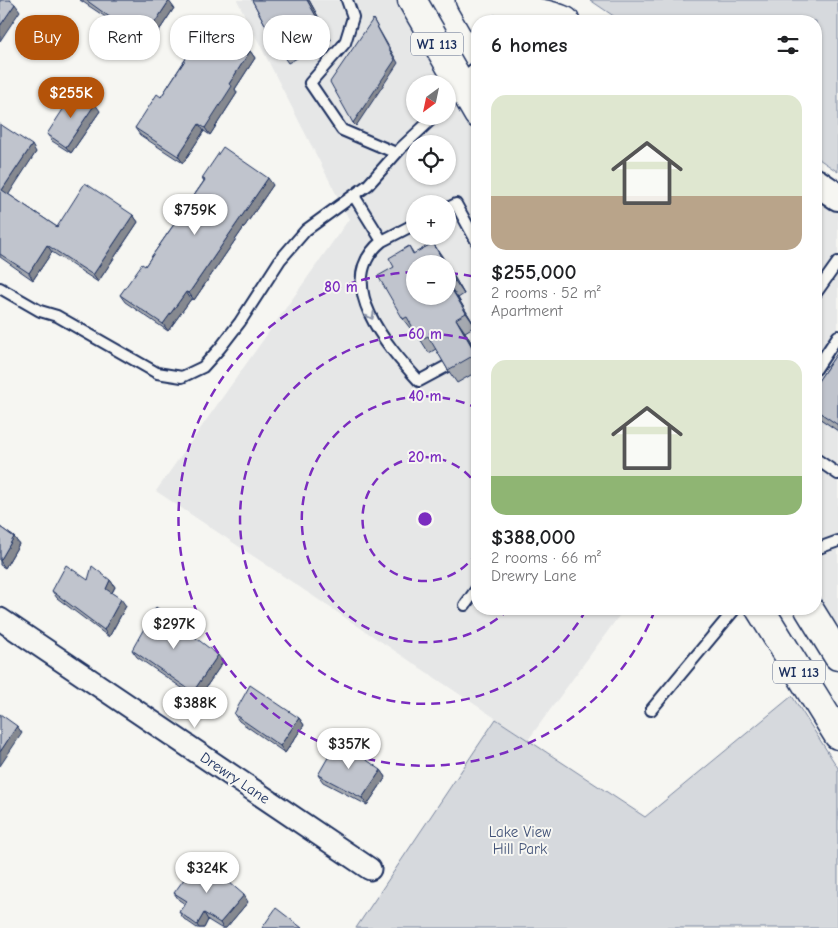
<!DOCTYPE html>
<meta charset="utf-8">
<style>
body{margin:0;font-family:"Comic Neue",sans-serif;background:#f6f6f6;color:#202124;height:100vh;display:flex;flex-direction:column;font-size:19px;white-space:nowrap}
*{box-sizing:border-box;margin:0}
p{font-size:16px;color:#757577}
.icon{flex:none;width:28px;height:28px;fill:none;stroke:currentColor;stroke-width:2;stroke-linecap:round;stroke-linejoin:round}
.map{position:relative;flex:1;overflow:hidden}
.details{position:absolute;left:471px;top:15px;width:351px;height:600px;display:flex;flex-direction:column;background:#fff;border-radius:20px;box-shadow:0 1px 4px #0004}
.details>*{flex:none}
.hud{position:absolute;left:15px;top:15px;width:381px;height:45px;display:flex;gap:10px}
.needle{width:32px;rotate:213deg}
.fabs{position:absolute;left:406px;top:75px;display:grid;gap:10px}
.fabs a{display:grid;place-items:center;width:50px;height:50px;border-radius:50%;background:#fff;box-shadow:0 1px 4px #0004;font-size:25px}
.price{position:absolute;translate:-50% -42px;padding:0 11px;border-radius:18px;background:#fff;color:#222;font-size:16px;line-height:32px;filter:drop-shadow(0 1px 2px #0008)}
.price::after{content:'';position:absolute;left:50%;top:30px;width:15px;height:11px;margin-left:-8px;background:inherit;clip-path:polygon(0 0,100% 0,50% 100%)}
.price.active{background:#b45309;color:#fff}
ul{padding:0;list-style:none}
li{display:grid;align-content:center;gap:10px;height:265px;padding:0 20px}
li span{display:grid;place-items:center;height:155px;border-radius:15px;color:#555}
li>.icon{margin-inline-start:auto}
span .icon{width:90px;height:90px;fill:#fffc;stroke-width:1}
li b{font-size:21px}
h2{display:flex;justify-content:space-between;align-items:center;height:60px;padding:0 20px;font-size:21px}
.tag{padding:0 18px;border-radius:20px;background:#fff;box-shadow:0 1px 4px #0004;font-size:18px;line-height:45px}
.tag.active{background:#b45309;color:#fff}
.map>svg:first-child{display:block}
</style>
<div class="map">
<svg width="838" height="928" viewBox="0 0 838 928">
<rect width="100%" height="100%" fill="#f6f6f2"/>
<filter id="ink" filterUnits="userSpaceOnUse"><feTurbulence type="fractalNoise" baseFrequency=".02" numOctaves="2"/><feDisplacementMap in="SourceGraphic" scale="10" xChannelSelector="R" yChannelSelector="G"/><feConvolveMatrix kernelMatrix="1 2 1 2 8 2 1 2 1" color-interpolation-filters="sRGB"/></filter>
<g filter="url(#ink)">
<path fill="#e6e7e7" fill-rule="evenodd" d="M237,0h175l65,114 1,495h146l-96,131 -372,-249 193,-272zM415,84h33v32h-33zM415,144h33v32h-33zM415,204h33v32h-33zM415,264h33v32h-33z
M816,182l22,15v459l-22,-47z"/>
<path fill="#d6d9dd" stroke="#78849e" d="M590,0h248v172l-22,-15v-136h-195z
M792,696l46,72v160h-482l140,-209 149,98z"/>
<g fill="none" stroke-linecap="round" stroke-linejoin="round">
<defs>
<path id="service" d="M347,0l6,17 -8,26 -35,40 32,47 54,23
M448,104l15,-15
M354,196l28,45 33,-17
M448,208l8,-4 22,40
M382,241c-51,42 6,106 37,140l28,-15
M0,288l40,23 17,5 100,57 25,4 21,-10 17,-19 20,-26 40,-62 26,-30 62,-45 33,-37 34,-32
M816,293l22,-31
M476,350l2,-1
M816,369l22,-33
M816,459l22,15
M816,549l22,-8
M465,605l13,-18
M651,710l84,-101"/>
<path id="minor" d="M0,619l370,250"/>
<path id="tertiary" d="M463,88l15,-12
M816,182l22,15"/>
<path id="primary" d="M412,0l66,114
M470,0l12,21
M498,0c21,14 46,10 67,21
M760,609l78,126
M809,609l29,47"/>
</defs>
<use href="#service" stroke="#1b2f5e" stroke-width="14"/>
<use href="#minor" stroke="#1b2f5e" stroke-width="25"/>
<use href="#tertiary" stroke="#1b2f5e" stroke-width="30"/>
<use href="#primary" stroke="#1b2f5e" stroke-width="31"/>
<use href="#service" stroke="#f6f6f2" stroke-width="10"/>
<use href="#minor" stroke="#f6f6f2" stroke-width="21"/>
<use href="#tertiary" stroke="#f6f6f2" stroke-width="26"/>
<use href="#primary" stroke="#f6f6f2" stroke-width="28"/>
</g>
<path fill="#a5a9b0" stroke="#1b2f5e" d="M80,0h87l7,8 -29,44 -32,-22 -5,-7 2,-3z
M252,0h57l22,40 -43,23 -9,-13z
M188,49l62,2 5,7 -20,31 2,4 -27,42 -6,-4 -21,32 -43,-28 -5,-7 26,-31 29,-45z
M100,111l-29,42 -19,-12 -5,-7z
M0,124l36,28 -28,42 49,33 76,-12 5,7 -40,60 -46,-30 -19,28 -33,-23z
M202,178l71,7 -79,115 -3,-1 -23,32 -43,-29 -5,-7 25,-29 59,-85z
M433,243l13,21h-31l33,32v-30l16,28 -6,4 17,28 -10,6 13,22v17l-21,12 -9,-13 -12,-21 -7,4 -14,-22 -2,1 -10,-13 -9,-52 15,-21 5,8z
M838,352v79l-22,-15v-32z
M0,527l14,10 5,7 -14,24 -5,-3z
M88,580h22l5,7 -3,6 14,13 -17,31 -52,-39 -5,-7z
M132,650l91,12 -25,37 -61,-42z
M234,714l65,4 5,7 -19,28 -46,-32z
M381,770l5,7 -19,28 -44,-23 -5,-7z
M174,893l74,9 -22,26h-5l-13,-8 -4,8h-7l-13,-9 -5,-7 6,-8 -6,-4z"/>
<path fill="#868990" stroke="#1b2f5e" d="M307,0h2l22,40 -9,-13z
M169,1l5,7 -29,44 -5,-7z
M15,4l5,7 -20,30v-15z
M373,19l25,44 -42,63 -3,-3z
M250,51l5,7 -20,31 2,4 -27,42 -5,-7 24,-44z
M95,104l5,7 -29,42 -5,-6z
M199,124l5,7 -21,32 -5,-7z
M32,145l4,7 -29,45 -5,-7z
M268,178l5,7 -79,115 -5,-7z
M133,215l5,7 -40,60 -5,-7z
M433,243l9,13 4,8h-1z
M47,245l5,7 -19,28 -4,-7z
M448,266l16,28 -9,-13 -7,-13z
M449,285l9,13 17,28 -9,-13z
M186,292l5,7 -23,32 -5,-7z
M456,319l9,13 13,22v2z
M14,537l5,7 -14,24 -5,-7z
M110,580l5,7 -5,9 -4,-7z
M121,599l5,7 -17,31 -5,-7z
M218,655l5,7 -25,37 -5,-7z
M299,718l5,7 -19,28 -5,-7z
M17,726l5,7 -22,33v-14z
M381,770l5,7 -19,28 -5,-7z
M244,895l4,7 -22,26h-3l-3,-5z
M204,913l4,7 -4,8h-5l-2,-3z"/>
<path fill="#c0c4cd" stroke="#1b2f5e" d="M0,0h10l5,4 -15,22z
M86,0h81l2,1 -29,44 -32,-22 3,-5z
M252,0h55l15,27 -43,23z
M373,19l22,41 -42,63 -23,-41z
M206,22l44,29 -21,33 3,2 -27,42 -6,-4 -21,32 -43,-28 22,-34 4,3 30,-46 -3,-2z
M75,91l20,13 -29,43 -19,-13z
M0,124l32,21 -30,45 55,37 28,-44 48,32 -40,60 -46,-30 -18,28 -29,-19z
M223,147l45,31 -79,115 -3,-1 -23,32 -43,-29 22,-31 3,2 60,-86 -3,-2z
M433,243l12,21h-30v32h33v-28l7,13 -6,4 17,28 -10,6 20,35 -28,16 -20,-34 -8,4 -13,-23 -4,2 -25,-43 16,-9 -5,-9 20,-12 4,8z
M838,352v73l-22,-15v-26z
M0,527l14,10 -14,24z
M66,565l22,15 4,-14 18,14 -4,9 15,10 -17,31 -52,-39z
M156,607l62,48 -25,37 -61,-42z
M250,685l49,33 -19,28 -46,-32z
M0,714l17,12 -17,26z
M338,740l43,30 -19,28 -44,-23z
M200,857l44,38 -24,28 -16,-10 -7,12 -18,-13 8,-11 -13,-8z
M276,908l26,20h-40z"/>
<defs><path id="oneway-chevron" d="M-2-3.5L2.5 0L-2 3.5" fill="none" stroke-width="1.6" stroke-linecap="round" stroke-linejoin="round" transform="scale(1.25)"/></defs>
<use stroke="#8892a8" href="#oneway-chevron" transform="translate(371 316) rotate(63)"/>
</g>
<g fill="none" stroke="#7b2cbf" stroke-width="2.5" stroke-dasharray="9 6">
<path d="M477 552A62 62 0 1 1 477 486"/>
<path d="M509 609A123 123 0 1 1 477 408"/>
<path d="M586 610A185 185 0 1 1 476 341"/>
<path d="M655 610A247 247 0 1 1 414 272M449 273A247 247 0 0 1 476 277"/>
</g>
<g text-anchor="middle" stroke-width="4" stroke-linejoin="round" paint-order="stroke">
<g fill="#f6f6f2" stroke="#5d6b8a" stroke-width="1">
<rect x="411" y="32.5" width="52" height="23" rx="4"/>
<rect x="773" y="660.5" width="52" height="23" rx="4"/>
</g>
<g font-size="14" font-weight="bold" fill="#1b2f5e">
<text x="437" y="49">WI 113</text>
<text x="799" y="677">WI 113</text>
</g>
<g font-size="15" fill="#1b2f5e" stroke="#f6f6f2">
<text transform="translate(235 778) rotate(34)" y="5">Drewry Lane</text>
</g>
<g font-size="15" fill="#405177" stroke="#f6f6f2">
<text x="520" y="837">Lake View<tspan x="520" dy="17">Hill Park</tspan></text>
</g>
</g>
<circle cx="425" cy="519" r="8" fill="#7b2cbf" stroke="#f6f6f2" stroke-width="2.5"/>
<g font-size="15" text-anchor="middle" font-weight="bold" fill="#7b2cbf" stroke="#f6f6f2" stroke-width="4" stroke-linejoin="round" paint-order="stroke">
<text x="341" y="292">80 m</text>
<text x="425" y="339">60 m</text>
<text x="425" y="401">40 m</text>
<text x="425" y="462">20 m</text>
</g>
</svg>
<div class="fabs">
<a><svg class="needle" viewBox="-14 -14 28 28"><path d="M0-13l5 13h-10z" fill="#e53935"/><path d="M0 13l5-13h-10z" fill="#757577"/></svg></a>
<a><svg class="icon" aria-label="locate" viewBox="0 0 24 24"><circle cx="12" cy="12" r="6"/><path d="M12 2v4M12 18v4M2 12h4M18 12h4"/></svg></a>
<a>+</a>
<a>−</a>
</div>
<b class="price active" style="left:71px;top:119px">$255K</b>
<b class="price" style="left:195px;top:236px">$759K</b>
<b class="price" style="left:174px;top:650px">$297K</b>
<b class="price" style="left:195px;top:729px">$388K</b>
<b class="price" style="left:349px;top:770px">$357K</b>
<b class="price" style="left:207px;top:894px">$324K</b>
<div class="hud">
<a class="tag active">Buy</a>
<a class="tag">Rent</a>
<a class="tag">Filters</a>
<a class="tag">New</a>
</div>
<section class="details">
<h2>6 homes<svg class="icon" aria-label="filters" viewBox="0 0 24 24"><path d="M4 7h16M4 17h16"/><circle cx="9" cy="7" r="2"/><circle cx="15" cy="17" r="2"/></svg></h2>
<ul>
<li><span style="background:linear-gradient(#dfe7d0 65%,#b9a48a 0)"><svg class="icon" aria-label="home" viewBox="0 0 24 24"><path d="M3 11l9-7 9 7M6 9v11h12V9"/></svg></span><div><b>$255,000</b><p>2 rooms · 52 m²</p><p>Apartment</p></div></li>
<li><span style="background:linear-gradient(#dfe7d0 75%,#8fb573 0)"><svg class="icon" aria-label="home" viewBox="0 0 24 24"><path d="M3 11l9-7 9 7M6 9v11h12V9"/></svg></span><div><b>$388,000</b><p>2 rooms · 66 m²</p><p>Drewry Lane</p></div></li>
</ul>
</section>
</div>
